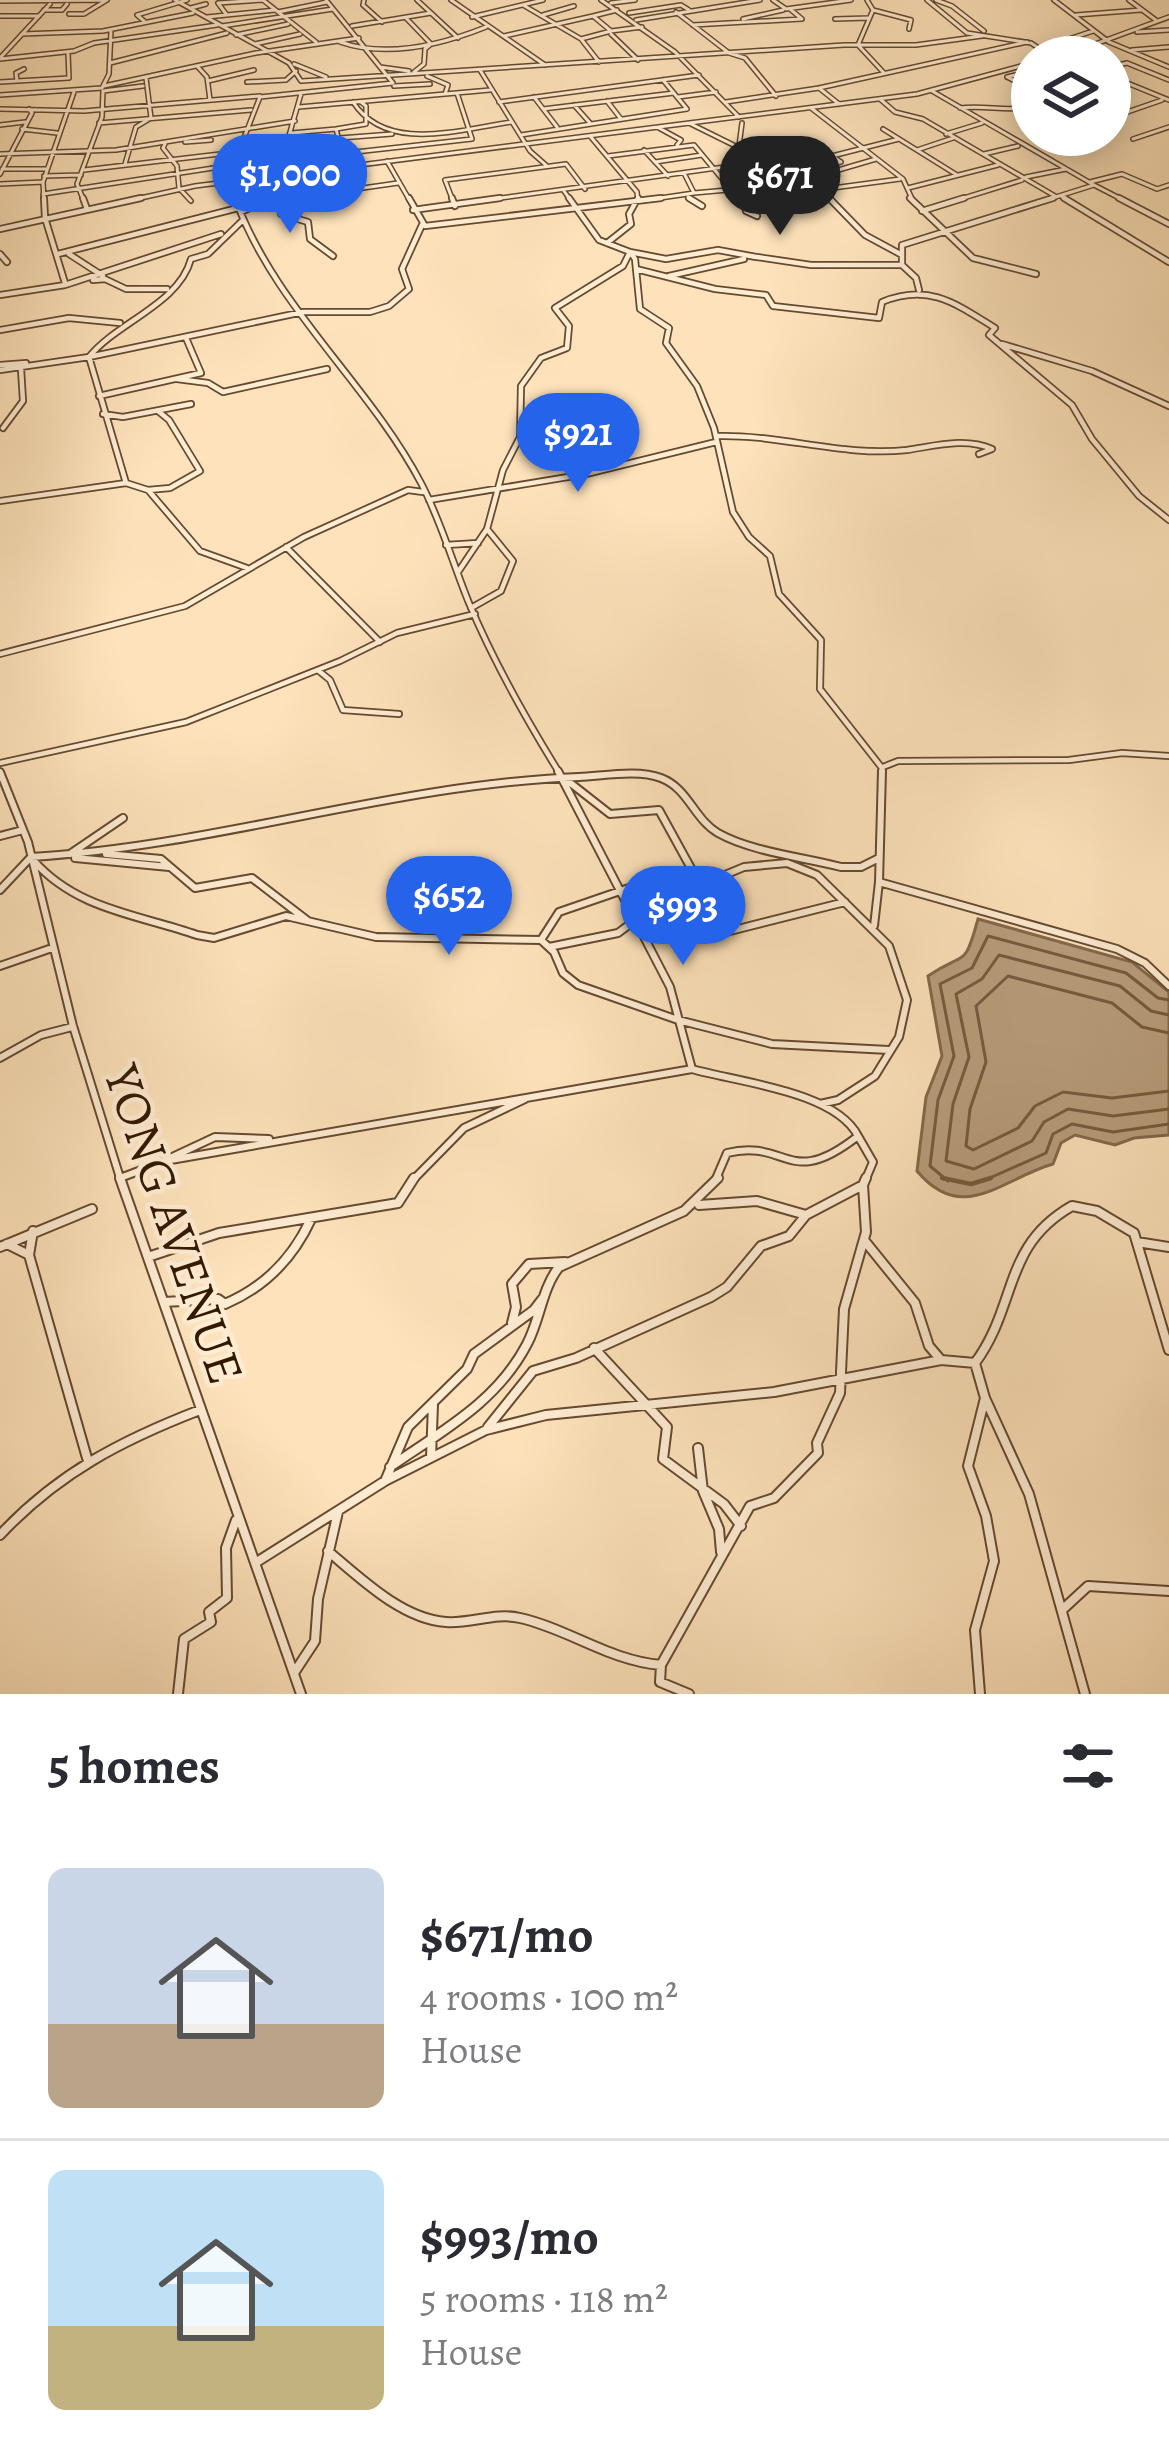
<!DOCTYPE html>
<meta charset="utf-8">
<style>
body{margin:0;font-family:Alegreya,serif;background:#f2f2f3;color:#2b2b33;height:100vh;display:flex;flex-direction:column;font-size:45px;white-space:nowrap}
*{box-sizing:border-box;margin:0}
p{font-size:39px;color:#7c7c81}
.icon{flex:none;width:66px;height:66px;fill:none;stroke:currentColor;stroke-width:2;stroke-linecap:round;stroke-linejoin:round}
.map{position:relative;height:1694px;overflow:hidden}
.details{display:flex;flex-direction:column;background:#fff;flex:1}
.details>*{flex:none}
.tools{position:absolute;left:1011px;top:36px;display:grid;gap:24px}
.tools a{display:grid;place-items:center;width:120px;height:120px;border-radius:50%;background:#fff;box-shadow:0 6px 30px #0003;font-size:60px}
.price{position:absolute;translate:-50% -102px;padding:0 27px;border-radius:42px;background:#2563eb;color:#fff;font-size:39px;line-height:78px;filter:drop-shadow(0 3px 6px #0008)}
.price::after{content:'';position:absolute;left:50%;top:72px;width:36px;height:27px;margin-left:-18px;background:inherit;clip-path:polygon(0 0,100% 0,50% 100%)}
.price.active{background:#222;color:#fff}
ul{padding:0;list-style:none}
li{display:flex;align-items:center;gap:36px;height:300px;padding:0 48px}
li+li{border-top:3px solid #e1e1e2}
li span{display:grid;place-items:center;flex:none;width:336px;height:240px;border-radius:18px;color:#555}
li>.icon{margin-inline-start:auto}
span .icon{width:144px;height:144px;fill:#fffc;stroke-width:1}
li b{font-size:51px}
h2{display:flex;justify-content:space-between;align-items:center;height:144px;padding:0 48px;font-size:51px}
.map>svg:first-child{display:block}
</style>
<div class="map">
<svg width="1169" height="1694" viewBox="0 0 1169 1694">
<rect width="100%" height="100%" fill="#fde2bb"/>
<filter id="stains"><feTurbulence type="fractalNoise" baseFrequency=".00167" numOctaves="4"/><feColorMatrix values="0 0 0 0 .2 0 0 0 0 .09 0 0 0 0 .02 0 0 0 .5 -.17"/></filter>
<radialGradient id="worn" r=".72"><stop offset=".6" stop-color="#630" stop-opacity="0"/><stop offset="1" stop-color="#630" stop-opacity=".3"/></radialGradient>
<path fill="#b89d7b" stroke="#83684a" stroke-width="3" d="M978,919l154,43 37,30v143l-35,3 -19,7 -40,-10 -14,8 -8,21c-50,14 -90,62 -136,7l9,-74 16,-41 -14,-80c38,-26 36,-6 50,-57z"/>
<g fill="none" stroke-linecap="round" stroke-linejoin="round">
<path stroke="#765a3e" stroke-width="3" d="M1169,1015l-18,-4 -31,-25 -121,-31 -17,24 -26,15 13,63 -16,47 -7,57 28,8 58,-28 12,-19 24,-13 45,7 56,-7
M1169,1033l-27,-6 -30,-24 -104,-27 -32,30 10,56 -16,47 -4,37 7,4 45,-22 17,-22 28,-14 49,6 57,-7
M948,1181l-18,-15 8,-66 16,-44 -14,-72 32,-16 16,-32 138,37 32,25 11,2
M983,1181l63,-28 7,-19 19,-10 41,8 56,-8"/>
<path stroke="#765a3e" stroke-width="4.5" d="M942,1178l29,6 20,-6"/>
<defs>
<path id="minor-far3" d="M175,0l114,63 12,18
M364,0l-1,5 19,17
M417,0l41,38
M451,0l94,65
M601,0l74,52 64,65
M773,0l13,9 65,-9
M927,0l40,33 64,10 21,14
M936,0l16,6 32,25
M1054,0l55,42 60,25
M1129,0l28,21
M0,1l107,-1
M611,3l24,-3
M523,5l58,34 18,23
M191,8l15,-4
M44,10h18l5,-6
M617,10l-24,6 18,15 31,-4
M873,10l38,10 -2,9
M278,12l49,-10
M676,12l53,41 16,5 31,38
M629,13l52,-8 8,5
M69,14h15l23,-14
M226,14l-8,-11 45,-3 53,42
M543,15l31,-9
M1076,15l65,-5
M0,16h39
M207,17l68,-7
M472,17l71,-17
M406,18l25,26 -6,5 -1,15 -10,8
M743,19l40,-9
M835,19l33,-1
M636,20l124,-20
M144,21l-7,-6 50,-15
M693,25l109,-6 -12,-10
M222,26l111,-17
M352,26l79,-13
M1137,32l32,-2
M22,34l81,-3 90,-18
M611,34l27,26
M236,35l52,-11
M504,36l89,-20
M581,39l30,-8
M340,42c46,16 101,3 146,-15
M1057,43l36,-12
M255,44l45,-10
M858,45l15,-35 -6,-10
M858,45l26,28
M1132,50l37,-3
M74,51l20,-8 123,-18
M1060,57l109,-40
M0,58l50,-54
M0,59l74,-8
M110,63l117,-30
M294,64l32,13
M197,66l10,11 3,23
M380,67l29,4
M1110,67l17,-4 42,17
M480,70l50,81 17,15
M1032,71l-25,6 18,9 7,-2
M427,76l21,9 -3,9
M1110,76l59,24
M17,81l-1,-8 8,-4
M208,81l46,-11
M302,81l542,-36h72l66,-9
M0,82l69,-4 -1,-25
M247,82l39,-2 10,-9
M104,86l152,-33 103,-15
M394,86l36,-2
M819,88l20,16
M103,91l40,-5
M932,91l162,94 -51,16
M0,95l102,-7 7,-14 2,-43
M534,97l23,30
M678,97l38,-5
M880,99l15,13 28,7 132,77
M607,101l14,18
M353,102c34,52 107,27 159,20
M499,102l200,-27
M726,102l93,-14 208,-46
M574,105l16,18
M299,107l191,-17
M811,108l92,71 10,22
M960,108c25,-3 48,4 72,-1
M0,109l84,2 176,-15
M543,109l131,-16
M1110,118l52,-18
M99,123l152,-13
M691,124l109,54 33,23
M0,125l25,-3
M659,128l22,12 -4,5
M22,129l35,4
M336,129l30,-5v-18l-5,-4
M883,129l74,46
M292,133l44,-4 6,24
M946,134l36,-11
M521,135l166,-26 -24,-29
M590,136l47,56 1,9
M1133,139l36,-12
M185,142l26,-2
M288,142l104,-8
M165,144l-2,4 14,18 2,22 12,13
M739,146l3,-23
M644,150l24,26
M917,150l36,-12
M0,154l116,-4 179,-29
M984,154l34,-8
M608,156l86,-11 39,47
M767,157l26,-3
M284,160l188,-21 -15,-46
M387,161l23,40
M655,162l47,-7
M125,164l11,-37 15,-9 -5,-40
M348,166l9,23
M2,169h44
M84,170l203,-24
M835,171l41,-12
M0,174l32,-61 -3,-4
M44,176l37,-1
M1026,177l40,-8
M800,178l35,-7 -9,-6 15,-3 -9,-6 67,-17
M238,179v-26l22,-56 133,-14 -67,-83
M229,181l7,20
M1090,182l32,-8 35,15 12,-4
M0,184l43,-2
M1094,185l31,16
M795,187l2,14
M908,188l90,-23
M564,191l7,10
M741,192l2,9
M694,193l110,-10
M43,194l242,-37
M1061,196l8,5
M688,197l6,4
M279,200l119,-17
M44,201l-1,-19 31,-90
M84,201l-7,-17 25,-67 1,-26
M127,201l68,-15 722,-92 115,-31
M265,201l13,-6 -3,-11 26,-90
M453,201l-8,-21 121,-16 19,25
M479,201l289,-40
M640,201l54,-8 -10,-20
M808,201l10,-5v-6l82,-11
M954,201l68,-21"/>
<path id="minor-far2" d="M44,198l1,20 20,65
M83,198l4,11
M235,198c38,107 134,186 186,285 20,38 32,81 48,120 25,60 57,116 91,171
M279,198l2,16 27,8 2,17 23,17
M409,198l16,28 236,-28
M452,198l3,8
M569,198l30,42 31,12 5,7 5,50 29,19 -3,15 31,43 17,42 19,84 16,25 21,19 9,38 42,46 -1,49 62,79v6
M689,198l13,8
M743,198l3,13 11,5
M829,198l36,37 37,20
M910,198l63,60 63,16
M1064,198l105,64
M1119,198l50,26
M279,200l14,-2
M806,202l8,-4
M413,210l87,-12
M922,211l42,-13
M241,212l31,-14
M243,220l-35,34 -17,5c-12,45 -74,63 -102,98l37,126 22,7 52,61 47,17
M0,229l141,-31
M607,243l24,-19 -2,-10 9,-16
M0,254l7,8
M58,254l180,-46
M69,254l34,22
M757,257l54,8h91
M636,269l79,20 51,6 7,11 106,12 3,-16c47,-19 73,1 113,26l-6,7 83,70 20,34 47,57 30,24
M669,276l75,-17
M93,280l12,-1 21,10h41
M919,290l-3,-12 -14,-13v-20l151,-47
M0,295l65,-10 156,-51
M0,330l69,-12 51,5
M1002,344l90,27 77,35
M0,365l26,-2
M0,370l89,-13 214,-45h67l19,-6 20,-17 -7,-20 20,-44
M177,379l31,4 15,9 104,-23
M99,396l102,-23 -15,-35
M103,414l20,3 68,-13
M3,428l20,-27 -2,-32
M716,436c64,-2 127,21 191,14 28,-4 58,-13 85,-1l-13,5
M148,490l22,-2 30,-17 -31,-51 -11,-9
M429,500l157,-26 130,-32
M0,501l126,-18
M446,545l32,-2
M286,547l94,95
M458,572l29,-43
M471,608l30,-17 12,-30 -26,-32 16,-59 17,-33 1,-51 20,-28 26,-10 2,-22 -14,-18 68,-42 7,-14 36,7 52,-9 38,7
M0,654l185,-48 119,-69 104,-47 15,2
M319,671l11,9 13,30 56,4
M0,763l186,-41 154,-61 57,-28 78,-19
M883,767l15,-6 171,-1 53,-7 47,3"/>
<path id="minor-far1" d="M558,771l112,216 22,82
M882,771l-3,111 238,67 28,14 24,23
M0,772l28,70 45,184 48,155
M564,778l46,36 49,-4 67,122 119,-30
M0,836l23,-6
M70,854l53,-36
M106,854l55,5 34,29 57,-10 56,43
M75,858l94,9
M33,860c44,50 104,54 164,75l17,3 72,-22 90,21 165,3 13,12 9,21 15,12 100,35 94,24 117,6
M0,890l31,-33c185,-11 364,-73 548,-80 24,-1 59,-8 82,1 27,10 33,41 57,55 34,19 85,24 123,34h20l18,-9
M874,926l5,-44
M541,940l18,-28 96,-33 65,-2 24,-10 43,-4 30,12 72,71 18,54 -8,37 -24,39 -37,24 -18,4
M549,947l69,-14 16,-12
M0,966l52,-18
M0,1058l41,-23 31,-8
M858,1136l15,26 -8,19
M168,1159l47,-22 54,2
M120,1178l45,-17 527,-92c45,13 143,22 166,67 -70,55 -70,2 -131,17l-12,28
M412,1181l52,-53 61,-29"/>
<path id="minor" d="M120,1178l181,516
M699,1205l58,-4 49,14
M33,1231l-4,24 58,203
M864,1240l51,63 14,43 12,14
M1137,1242l32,5
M7,1244l22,11
M0,1247l92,-38
M148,1257l71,-24 179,-30 16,-25
M164,1302l54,-3 7,5c40,-17 68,-46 86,-85
M512,1323l4,-16 -4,-23 17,-20 36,-2
M594,1348l73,79 -4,32 61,45 17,22
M985,1398l44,96 56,200
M488,1427l45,-56 43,-13 135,-61 16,-10 34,-41 28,-10 17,-21 57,-30 3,-7
M698,1448l5,43 16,38 2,23
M431,1457l2,-52
M390,1467c52,-36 107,-65 137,-123 13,-24 15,-56 32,-77l125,-56 34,-33
M385,1481l101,-51 60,-15 228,-23 167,-32 34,3
M0,1535c58,-62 122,-95 200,-125
M328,1551c32,27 74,68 118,71 25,2 49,-10 74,-4 49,11 90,43 141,47l89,-159 24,-8 44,-45 -1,-10 23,-50 4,-84 22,-77 -3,-47
M255,1563l130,-82 23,-54 59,-58 7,-15 60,-44 10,-13
M1062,1610l26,-24 81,5
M661,1665l-1,17 29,12
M294,1673l21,-32 3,-42 20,-87
M178,1694l6,-55 27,-17 -2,-10 18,-14 -1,-50 10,-28
M980,1694l-5,-64 19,-69 -8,-45 -18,-50 17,-68 -10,-35c43,-58 27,-117 97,-157l25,5 37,22 35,117"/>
</defs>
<use href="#minor-far3" stroke="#664a2f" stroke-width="6"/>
<use href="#minor-far2" stroke="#664a2f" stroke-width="8"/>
<use href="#minor-far1" stroke="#664a2f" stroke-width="10"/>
<use href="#minor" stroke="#664a2f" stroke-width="12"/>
<use href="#minor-far3" stroke="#feecd3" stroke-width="3"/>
<use href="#minor-far2" stroke="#feecd3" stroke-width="4.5"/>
<use href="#minor-far1" stroke="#feecd3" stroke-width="6"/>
<use href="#minor" stroke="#feecd3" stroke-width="8"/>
</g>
<g text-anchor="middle" stroke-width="9" stroke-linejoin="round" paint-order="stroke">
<g font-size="51" fill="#331800" stroke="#feecd3">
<text transform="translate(175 1224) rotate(71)" y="18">YONG AVENUE</text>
</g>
</g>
<rect width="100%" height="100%" filter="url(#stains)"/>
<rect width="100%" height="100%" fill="url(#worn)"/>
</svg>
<div class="tools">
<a><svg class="icon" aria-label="layers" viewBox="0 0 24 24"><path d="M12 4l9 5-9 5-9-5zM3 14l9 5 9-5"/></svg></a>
</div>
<b class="price" style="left:290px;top:236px">$1,000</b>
<b class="price active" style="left:780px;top:238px">$671</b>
<b class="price" style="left:578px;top:495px">$921</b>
<b class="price" style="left:449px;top:958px">$652</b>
<b class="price" style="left:683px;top:968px">$993</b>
</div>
<section class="details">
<h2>5 homes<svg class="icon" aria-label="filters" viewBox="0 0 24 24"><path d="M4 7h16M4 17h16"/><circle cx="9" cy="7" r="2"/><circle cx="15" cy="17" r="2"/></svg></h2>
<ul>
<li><span style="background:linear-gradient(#c9d6e8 65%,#b9a48a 0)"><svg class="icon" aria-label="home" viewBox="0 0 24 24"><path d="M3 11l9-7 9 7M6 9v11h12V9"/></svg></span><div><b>$671/mo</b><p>4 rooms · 100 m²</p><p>House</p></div></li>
<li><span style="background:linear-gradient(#bfe0f5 65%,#c2b280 0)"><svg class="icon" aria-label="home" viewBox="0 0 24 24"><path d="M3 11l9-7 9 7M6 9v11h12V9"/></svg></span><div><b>$993/mo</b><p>5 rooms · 118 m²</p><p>House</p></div></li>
</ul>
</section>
